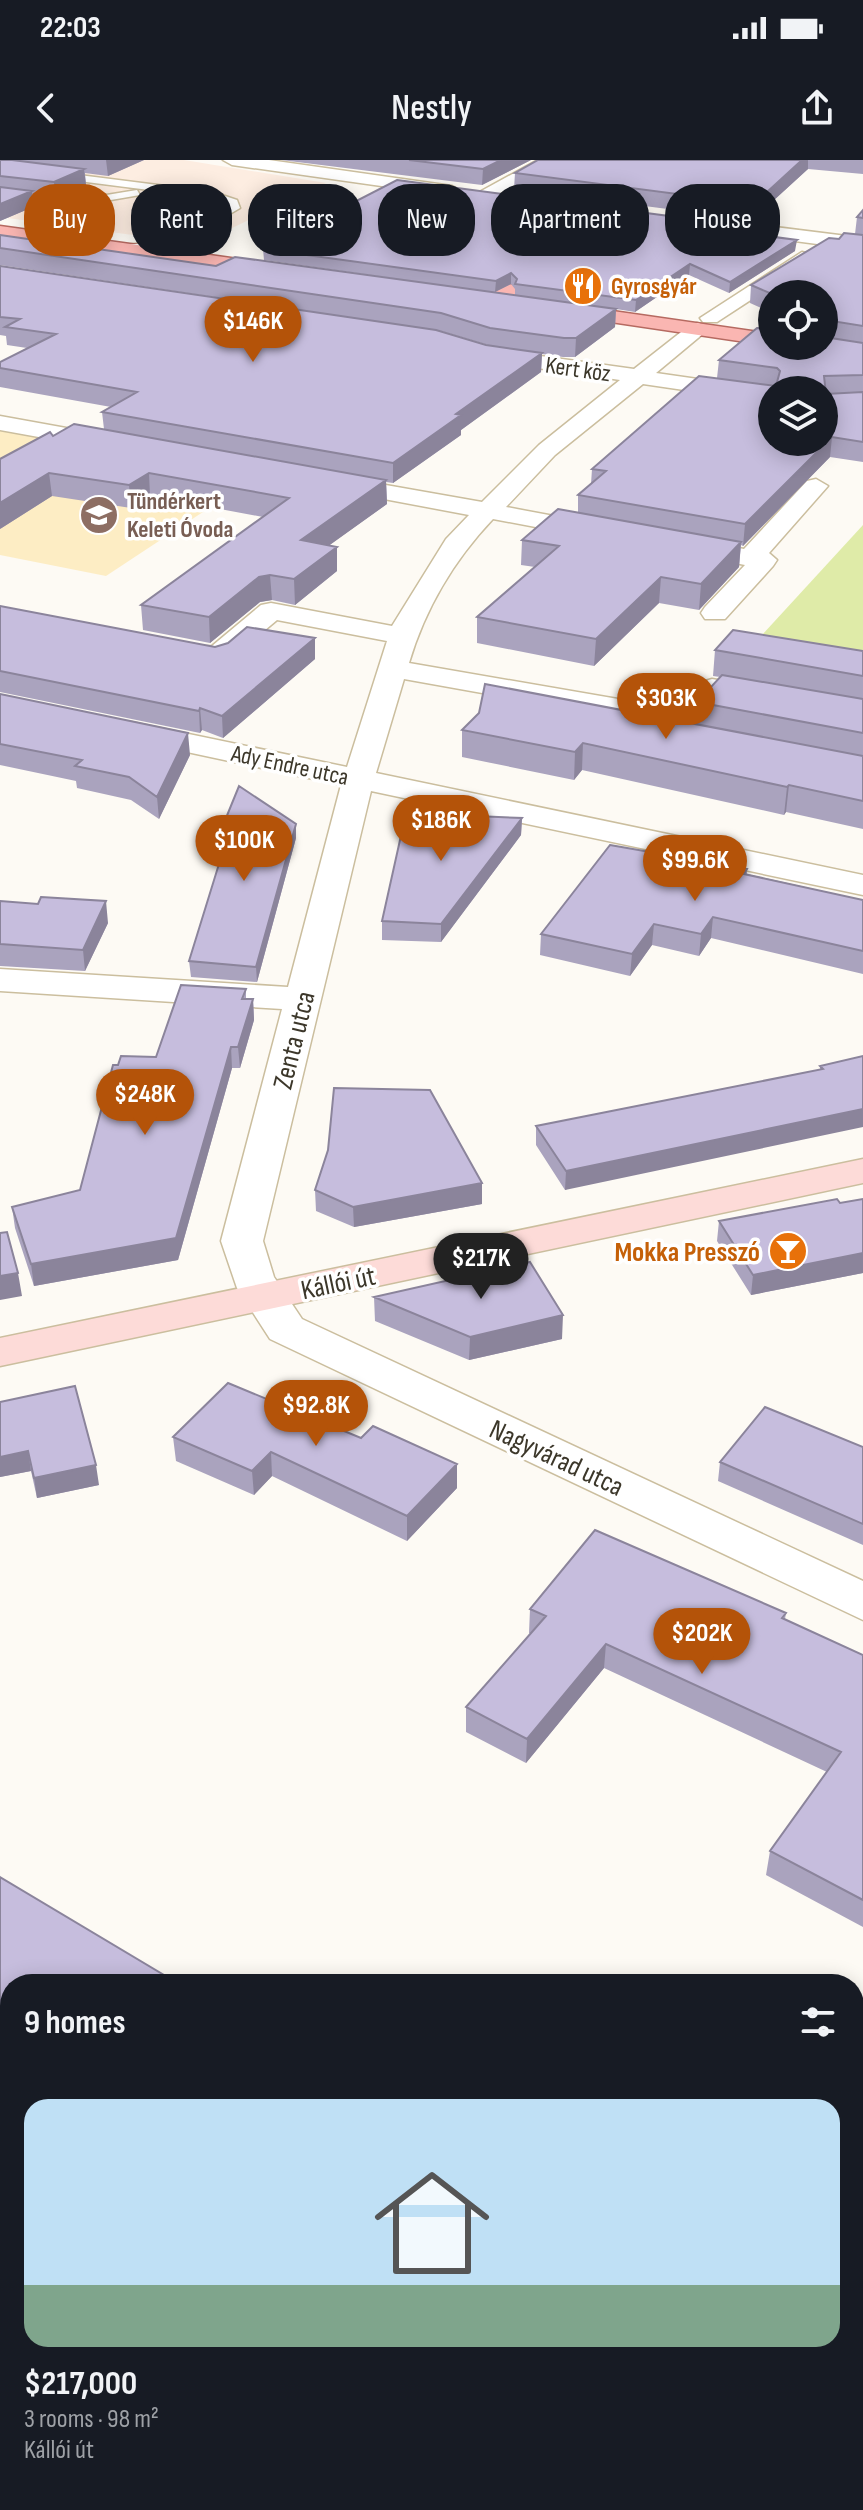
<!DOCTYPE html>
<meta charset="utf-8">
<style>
body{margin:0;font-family:"Sofia Sans Condensed",sans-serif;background:#242831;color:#f1f3f6;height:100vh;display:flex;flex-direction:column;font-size:30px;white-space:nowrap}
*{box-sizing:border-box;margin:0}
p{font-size:26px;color:#9ea1a6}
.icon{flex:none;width:44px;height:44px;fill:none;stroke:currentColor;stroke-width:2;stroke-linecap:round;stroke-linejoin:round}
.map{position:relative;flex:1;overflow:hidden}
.panel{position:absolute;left:0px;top:1814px;width:864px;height:536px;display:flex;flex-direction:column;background:#171b24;border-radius:32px 32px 0 0;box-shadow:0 4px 20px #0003}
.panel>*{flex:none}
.banner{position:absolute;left:24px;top:24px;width:816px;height:72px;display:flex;gap:16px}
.buttons{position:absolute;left:758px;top:120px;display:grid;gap:16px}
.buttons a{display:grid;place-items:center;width:80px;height:80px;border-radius:50%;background:#171b24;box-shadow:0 4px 20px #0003;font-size:40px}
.price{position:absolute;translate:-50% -68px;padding:0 18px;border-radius:28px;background:#b45309;color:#fff;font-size:26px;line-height:52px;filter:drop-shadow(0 2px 4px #0008)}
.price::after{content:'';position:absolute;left:50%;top:48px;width:24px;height:18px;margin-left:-12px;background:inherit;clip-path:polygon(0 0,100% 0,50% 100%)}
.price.current{background:#222;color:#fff}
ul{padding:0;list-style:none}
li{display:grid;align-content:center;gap:16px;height:424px;padding:0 24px}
li span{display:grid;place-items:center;height:248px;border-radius:24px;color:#555}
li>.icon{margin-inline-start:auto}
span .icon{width:144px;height:144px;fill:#fffc;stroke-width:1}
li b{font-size:34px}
h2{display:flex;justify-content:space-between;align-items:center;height:96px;padding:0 24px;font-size:34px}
.pill{padding:0 28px;border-radius:32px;background:#171b24;box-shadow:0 4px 20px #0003;font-size:28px;line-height:72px}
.pill.current{background:#b45309;color:#fff}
.status{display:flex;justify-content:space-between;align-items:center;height:56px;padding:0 40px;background:#171b24;direction:ltr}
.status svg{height:22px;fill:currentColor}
header{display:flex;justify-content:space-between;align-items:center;height:104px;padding:0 24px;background:#171b24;font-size:36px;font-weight:600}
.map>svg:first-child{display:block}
</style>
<div class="status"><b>22:03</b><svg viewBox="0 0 49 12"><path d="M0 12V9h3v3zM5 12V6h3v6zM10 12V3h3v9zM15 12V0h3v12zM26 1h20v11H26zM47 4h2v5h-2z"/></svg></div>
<header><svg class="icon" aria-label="back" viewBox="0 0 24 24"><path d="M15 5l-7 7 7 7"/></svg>Nestly<svg class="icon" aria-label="share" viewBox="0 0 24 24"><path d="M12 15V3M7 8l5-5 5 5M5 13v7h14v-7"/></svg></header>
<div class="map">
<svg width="863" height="2350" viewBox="0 0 863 2350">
<rect width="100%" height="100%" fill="#fdfaf4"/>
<path fill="#fdede1" d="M0,0h184l142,23 -127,61 -199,-27z"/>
<path fill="#fdedc4" d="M0,268l259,47 -153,101 -106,-21z"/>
<path fill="#dfeba8" d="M863,365v131l-102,-20z"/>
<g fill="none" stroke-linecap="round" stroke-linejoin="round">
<defs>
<path id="service" d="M0,5l213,27 24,8 3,8 -65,38 -58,5 -4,-5 56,-5 61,-34 -1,-3 -17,-6 -212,-27z
M137,30l3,5 -76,13 -64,-8v-6l64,8z"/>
<path id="minor" d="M223,0h46l183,26 9,5 -9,5 -220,-31z
M538,0h22l-71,39h-12l-3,-4z
M679,55l184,23v12l-191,-25 -2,-4z
M802,92l7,2 3,4 -3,4 -92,60h-14l-3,-4z
M697,163l7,2 3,4 -3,4 -48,40 119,17h-3v13l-129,-19 -88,71 -49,52 107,20 4,5 -4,5 -9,3 -111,-21c-39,41 -68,90 -84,144l267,46 26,-27 10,-3 151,27v18l-144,-26 -30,33 29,7 4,6 -4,6 -11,3 -50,-11 -4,-6 9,-11 -258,-46 -28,94 487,102v20l-492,-104 -108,450 11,36 28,42 561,262v39l-593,-281 -33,-51 -16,-47 61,-232 -282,-18v-22l288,18 53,-202 -210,-45 -11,-3 -4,-6 4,-6 11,-3 216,45 40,-126 -110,-21 -50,42 -10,3 -23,-6 -4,-6 4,-6 18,-1 49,-41 10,-2 121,23 54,-87 23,-24 -149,-28 -3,-5 3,-5 9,-2 153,27 57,-57 81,-65 -137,-20 -11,-6 3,-5 8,-1 151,21 56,-44z
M0,256l116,21 12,7 -12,7 -116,-21z
M816,319l12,7 -59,67 8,7 -4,6 -48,53h-20l-4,-6 4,-6 40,-42 -75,-15 -4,-5 4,-5 9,-3 65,12 63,-68z
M0,1916l10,4v59l-10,-4z
M543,2340h81l4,10h-81z"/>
<path id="secondary" d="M863,999v24l-863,183v-28z"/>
<path id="primary" d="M0,66l282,39 10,6 -10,6 -282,-39z
M442,115l133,18 10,6 -10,6 -140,-20 -3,-4z
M557,143l215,31 1,12 -223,-33 -3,-4z"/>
</defs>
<use href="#service" stroke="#cbbe9e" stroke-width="3"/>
<use href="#minor" stroke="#cbbe9e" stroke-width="3"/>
<use href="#secondary" stroke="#cbbe9e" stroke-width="3"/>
<use href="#primary" stroke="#b66a61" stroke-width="3"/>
<use href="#service" fill="#fff" fill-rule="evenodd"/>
<use href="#minor" fill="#fff" fill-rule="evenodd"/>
<use href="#secondary" fill="#fddbd8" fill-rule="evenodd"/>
<use href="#primary" fill="#fab6b2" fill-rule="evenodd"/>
</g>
<path fill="#aaa3be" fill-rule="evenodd" d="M0,0h144l-36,16 -23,-3 1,12 -31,13 -23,-3 1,12 -33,14z
M281,0h250l-49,25z
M538,0h325v14l-55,-5 -56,51 -238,-31 1,-16z
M863,50v252l-33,-5 -87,89 -2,-1 -2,22 -40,43 -40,-7 -65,63 -117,-23v-26l58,-50 -14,-2 1,-25 56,-28v-17l13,-11 1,-15 125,-91 2,-18 105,-14v-52h-52v19l-22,-10 1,-18 88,-46 16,-5 2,-17z
M736,72l59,19 -66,42 -40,-18 -54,37 -19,-3 -1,18 -40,30h-12l-21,-3 -1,18 -80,58v5l-68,48 -7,-1 1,22 -58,41 8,26 -42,34 -23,-5 -12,2 -50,41 -67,-13 -2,-25 122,-88 -113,-21 -19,12 -79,-12 -52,33 53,-93 51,-7 -2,-17 9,-5 -111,-20v-25l27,-14 -20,-3 -1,-9 -6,-1v-69l488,79 -47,-14 -441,-66v-30l216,31 260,24 -212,-30 -1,-11zM511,124l4,5v6l-20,-3z
M0,446l215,41 100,-9v21l-92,79 -21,-8 -2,3 -200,-41z
M715,490l148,1v178l-77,-17 -2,3 -202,-45 -8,10 -112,-23v-27l233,-6 2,-22 23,-25 -7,-1z
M0,534l190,61 -31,64 -28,-19 -54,-12 -1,-7 -76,-16z
M522,658l-1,17 -80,107 -59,-2v-19z
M296,678l-39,144 -66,-5 -2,-16 30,-98 -3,-3 -1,-15z
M747,709v5l116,26v74l-152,-36 -12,18 -47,-11 -22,31 -90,-21 1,-21z
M0,741l108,22 -23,48 -85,-5z
M246,829v10h7l1,21 -14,48h-8l-54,192 -144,26 -19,-58 -3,-21 68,-17 38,-125 38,-8z
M863,896l-298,134 -29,-45v-19l284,-56v-4z
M315,1030l167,14 -128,23 -38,-16z
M863,1039v74l-112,22 -34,-54 2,-20 121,-18z
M374,1137l188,42 -93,21 -94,-39z
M228,1223l229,105 -50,53 -135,-65 -18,19 -78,-34 -3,-24z
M0,1242l99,83 -62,13 -6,-27 -31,6z
M863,1287v98l-145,-64 2,-19z
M530,1449l256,4 -1,6 78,36v272l-97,-52 4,-24 57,-79 -223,-104 -78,95 -60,-31v-25l65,-73 -2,-1z
M0,1717l10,107v61l-10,-6z"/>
<path fill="#8b849b" d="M106,0h38l-36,16z
M501,0h30l-49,25 1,-16z
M802,0h6v9l-56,51 2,-16z
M84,9l2,16 -31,13 -1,-16z
M32,31l1,16 -33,14v-17z
M797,80l-2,11 -66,42 1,-11z
M690,104l-1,11 -54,37 1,-12z
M511,113v11l-16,8 1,-11z
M616,149l-1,18 -40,30 1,-19z
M542,193l-1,19 -80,58v5l-68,48v-20l63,-49z
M832,277l-2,20 -87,89 2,-22z
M49,313l3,23 -52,33v-26z
M149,313l1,23 -19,12 -2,-23z
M386,320l1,24 -85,61 -1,-25z
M741,382l-2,25 -40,43 2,-26z
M337,387v24l-42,34 -1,-26z
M270,415l2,25 -12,2 -50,41 -1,-26 50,-40z
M661,417l-2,26 -65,63 2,-27z
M315,478v21l-92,79 -1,-22z
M200,548l2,22 -2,3 -1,-22z
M188,573l2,22 -31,64 -2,-22z
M583,583l-1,27 -8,10 1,-28z
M789,625l-3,27 -2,3 3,-28z
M522,658l-1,17 -80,107v-18z
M296,664v14l-39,144 -1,-15z
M106,741l2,22 -23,48 -2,-21z
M713,757l-2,21 -12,18 2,-22z
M654,764l-2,21 -22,31 2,-22z
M253,839l1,21 -14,48 -2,-21z
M231,887l1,21 -54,192 -144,26 -3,-22z
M863,949v18l-298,63 1,-19z
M482,1023v21l-128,23 -1,-20z
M863,1093v20l-112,22 2,-20z
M18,1113l4,23 -22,4v-24z
M563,1155l-1,24 -93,21 1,-23z
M28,1291l3,20 -31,6v-20z
M271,1292l1,24 -18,19 -2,-24z
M457,1304v24l-50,53v-25z
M96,1305l3,20 -62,13 -3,-20z
M606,1484l-2,24 -78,95 1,-24z
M62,2340h13l2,10h-21z"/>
<path fill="#c6bddd" stroke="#8b849b" stroke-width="2" fill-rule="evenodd" d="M0,0h12l72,9 -30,13 -54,-6z
M409,0h92l-18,9z
M538,0h264l-48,44 -239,-31z
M397,20l340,45 -8,6 68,9 -67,42 -40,-18 -54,36 -121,-16 2,-5 -6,-6 -15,8 -233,-32z
M0,27l32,4 -32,13z
M863,50v8l-6,-1z
M844,73l19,2v91l-37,-6 -2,3v-29h-52l-21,-9 78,-47 10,1z
M0,75l216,31 19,-9 381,52 -40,29h-12l-74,-10 -49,-15 -441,-65z
M0,106l436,64 50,15 56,8 -86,61 5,1 -68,48 -291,-51 35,-20 -137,-24v-6l56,-28 -51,-7 15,-8 -20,-2z
M757,168l15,1v17h52v-9l39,6v32l-39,1 2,18 37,-2v50l-31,-5 -87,87 -167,-29 28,-24 -14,-2 107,-93 77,10 4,-15 -3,-3 -58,-8zM772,230h52v52h-52z
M74,264l312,56 -85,60 36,7 -43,32 -24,-4 -11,2 -50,40 -68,-12 148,-107 -140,-25 -20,12 -80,-12 -49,30v-44l50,-27 3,4z
M558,349l183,33 -40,42 -40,-7 -65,62 -119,-22 82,-71 -37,-6z
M0,446l215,41 13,-4 19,-16 68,11 -93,78 -22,-8 -1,3 -199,-40z
M733,470l130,21v25l-148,-26z
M722,515l141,24v34l-166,-31z
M485,524l378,72v45l-74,-16 -2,2 -204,-44 -8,9 -113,-22 17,-17z
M0,534l188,39 -31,64 -28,-20 -54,-11 7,-6 -82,-16z
M239,626l57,38 -40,143 -67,-6 34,-110 -8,-6z
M406,653l116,5 -81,106 -59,-3z
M610,685l137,24 -3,5 119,26v51l-150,-34 -12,17 -47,-10 -22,30 -91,-20z
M41,737l65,4 -23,49 -83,-6v-43l38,3z
M181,825l65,4 -4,10h11l-15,48h-7l-55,191 -145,26 -19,-57 68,-17 33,-125h5l3,-9 35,1z
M863,896v53l-297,62 -30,-45 287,-57 -3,-3z
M334,928l96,2 52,93 -129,24 -38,-17 13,-40z
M837,1039l3,4 23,-4v54l-110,22 -34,-54z
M7,1072l11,41 -18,3v-43z
M530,1102l33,53 -93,22 -96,-40z
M228,1223l133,55 12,-12 84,38 -50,52 -136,-64 -19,19 -79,-34z
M75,1226l21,79 -62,13 -6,-27 -28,6v-55z
M765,1247l98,40v77l-143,-62z
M595,1370l191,83 -4,5 81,37v245l-93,-49 71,-99 -235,-108 -79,95 -61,-32 80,-91 -16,-7z
M0,1717l179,107h-169v40l-10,-6z
M854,2258l9,4v88h-113l4,-10h100z
M0,2294l10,4v42h52l-6,10h-56z"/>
<defs>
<symbol id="restaurant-disc" viewBox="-11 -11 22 22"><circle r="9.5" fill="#e8710a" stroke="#fff"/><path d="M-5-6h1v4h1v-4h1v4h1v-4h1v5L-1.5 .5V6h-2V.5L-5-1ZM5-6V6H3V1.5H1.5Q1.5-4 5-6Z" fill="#fff"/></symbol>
<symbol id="school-disc" viewBox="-11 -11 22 22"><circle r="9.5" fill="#8d6e63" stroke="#fff"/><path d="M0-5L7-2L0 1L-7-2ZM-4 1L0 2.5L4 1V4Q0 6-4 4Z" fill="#fff"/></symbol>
<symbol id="bar-disc" viewBox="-11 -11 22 22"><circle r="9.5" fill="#e8710a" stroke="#fff"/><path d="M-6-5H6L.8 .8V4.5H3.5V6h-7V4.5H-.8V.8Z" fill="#fff"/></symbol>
</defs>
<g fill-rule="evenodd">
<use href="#restaurant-disc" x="561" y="104" width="44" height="44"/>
<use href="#school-disc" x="77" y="333" width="44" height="44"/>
<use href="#bar-disc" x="766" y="1069" width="44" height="44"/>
</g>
<g text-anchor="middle" stroke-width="7" stroke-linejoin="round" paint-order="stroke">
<g font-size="24" font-weight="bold" fill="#c56008" stroke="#fff" text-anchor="start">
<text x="611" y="134">Gyrosgyár</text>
</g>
<g font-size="24" fill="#3c372a" stroke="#fff">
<text transform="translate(578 209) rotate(8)" y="8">Kert köz</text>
<text transform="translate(290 605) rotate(12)" y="8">Ady Endre utca</text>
</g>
<g font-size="24" font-weight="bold" fill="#785e54" stroke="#fff" text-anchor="start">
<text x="127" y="349">Tündérkert<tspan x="127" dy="28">Keleti Óvoda</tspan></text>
</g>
<g font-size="28" fill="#3c372a" stroke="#fff">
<text transform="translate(293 880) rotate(-76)" y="10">Zenta utca</text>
<text transform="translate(338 1122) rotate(-12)" y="10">Kállói út</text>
<text transform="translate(557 1297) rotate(25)" y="10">Nagyvárad utca</text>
</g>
<g font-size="28" font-weight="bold" fill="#c56008" stroke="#fff" text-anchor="end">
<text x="760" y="1101">Mokka Presszó</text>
</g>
</g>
</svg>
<div class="buttons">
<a><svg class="icon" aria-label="locate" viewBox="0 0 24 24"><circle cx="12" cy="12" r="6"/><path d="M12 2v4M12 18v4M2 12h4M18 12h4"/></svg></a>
<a><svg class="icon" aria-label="layers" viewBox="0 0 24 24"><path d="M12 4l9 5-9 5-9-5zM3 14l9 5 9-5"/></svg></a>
</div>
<b class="price" style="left:253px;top:204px">$146K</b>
<b class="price" style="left:666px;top:581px">$303K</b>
<b class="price" style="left:441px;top:703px">$186K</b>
<b class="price" style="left:244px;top:723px">$100K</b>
<b class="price" style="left:695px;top:743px">$99.6K</b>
<b class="price" style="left:145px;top:977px">$248K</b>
<b class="price current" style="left:481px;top:1141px">$217K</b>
<b class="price" style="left:316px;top:1288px">$92.8K</b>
<b class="price" style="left:702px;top:1516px">$202K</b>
<div class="banner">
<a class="pill current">Buy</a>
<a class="pill">Rent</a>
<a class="pill">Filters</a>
<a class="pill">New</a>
<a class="pill">Apartment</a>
<a class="pill">House</a>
</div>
<section class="panel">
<h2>9 homes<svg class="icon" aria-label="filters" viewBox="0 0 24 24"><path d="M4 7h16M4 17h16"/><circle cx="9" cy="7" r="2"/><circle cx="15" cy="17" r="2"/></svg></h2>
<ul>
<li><span style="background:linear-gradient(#bfe0f5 75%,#7fa58c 0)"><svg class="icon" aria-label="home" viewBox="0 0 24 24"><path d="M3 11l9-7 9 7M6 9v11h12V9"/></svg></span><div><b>$217,000</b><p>3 rooms · 98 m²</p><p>Kállói út</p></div></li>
</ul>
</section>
</div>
